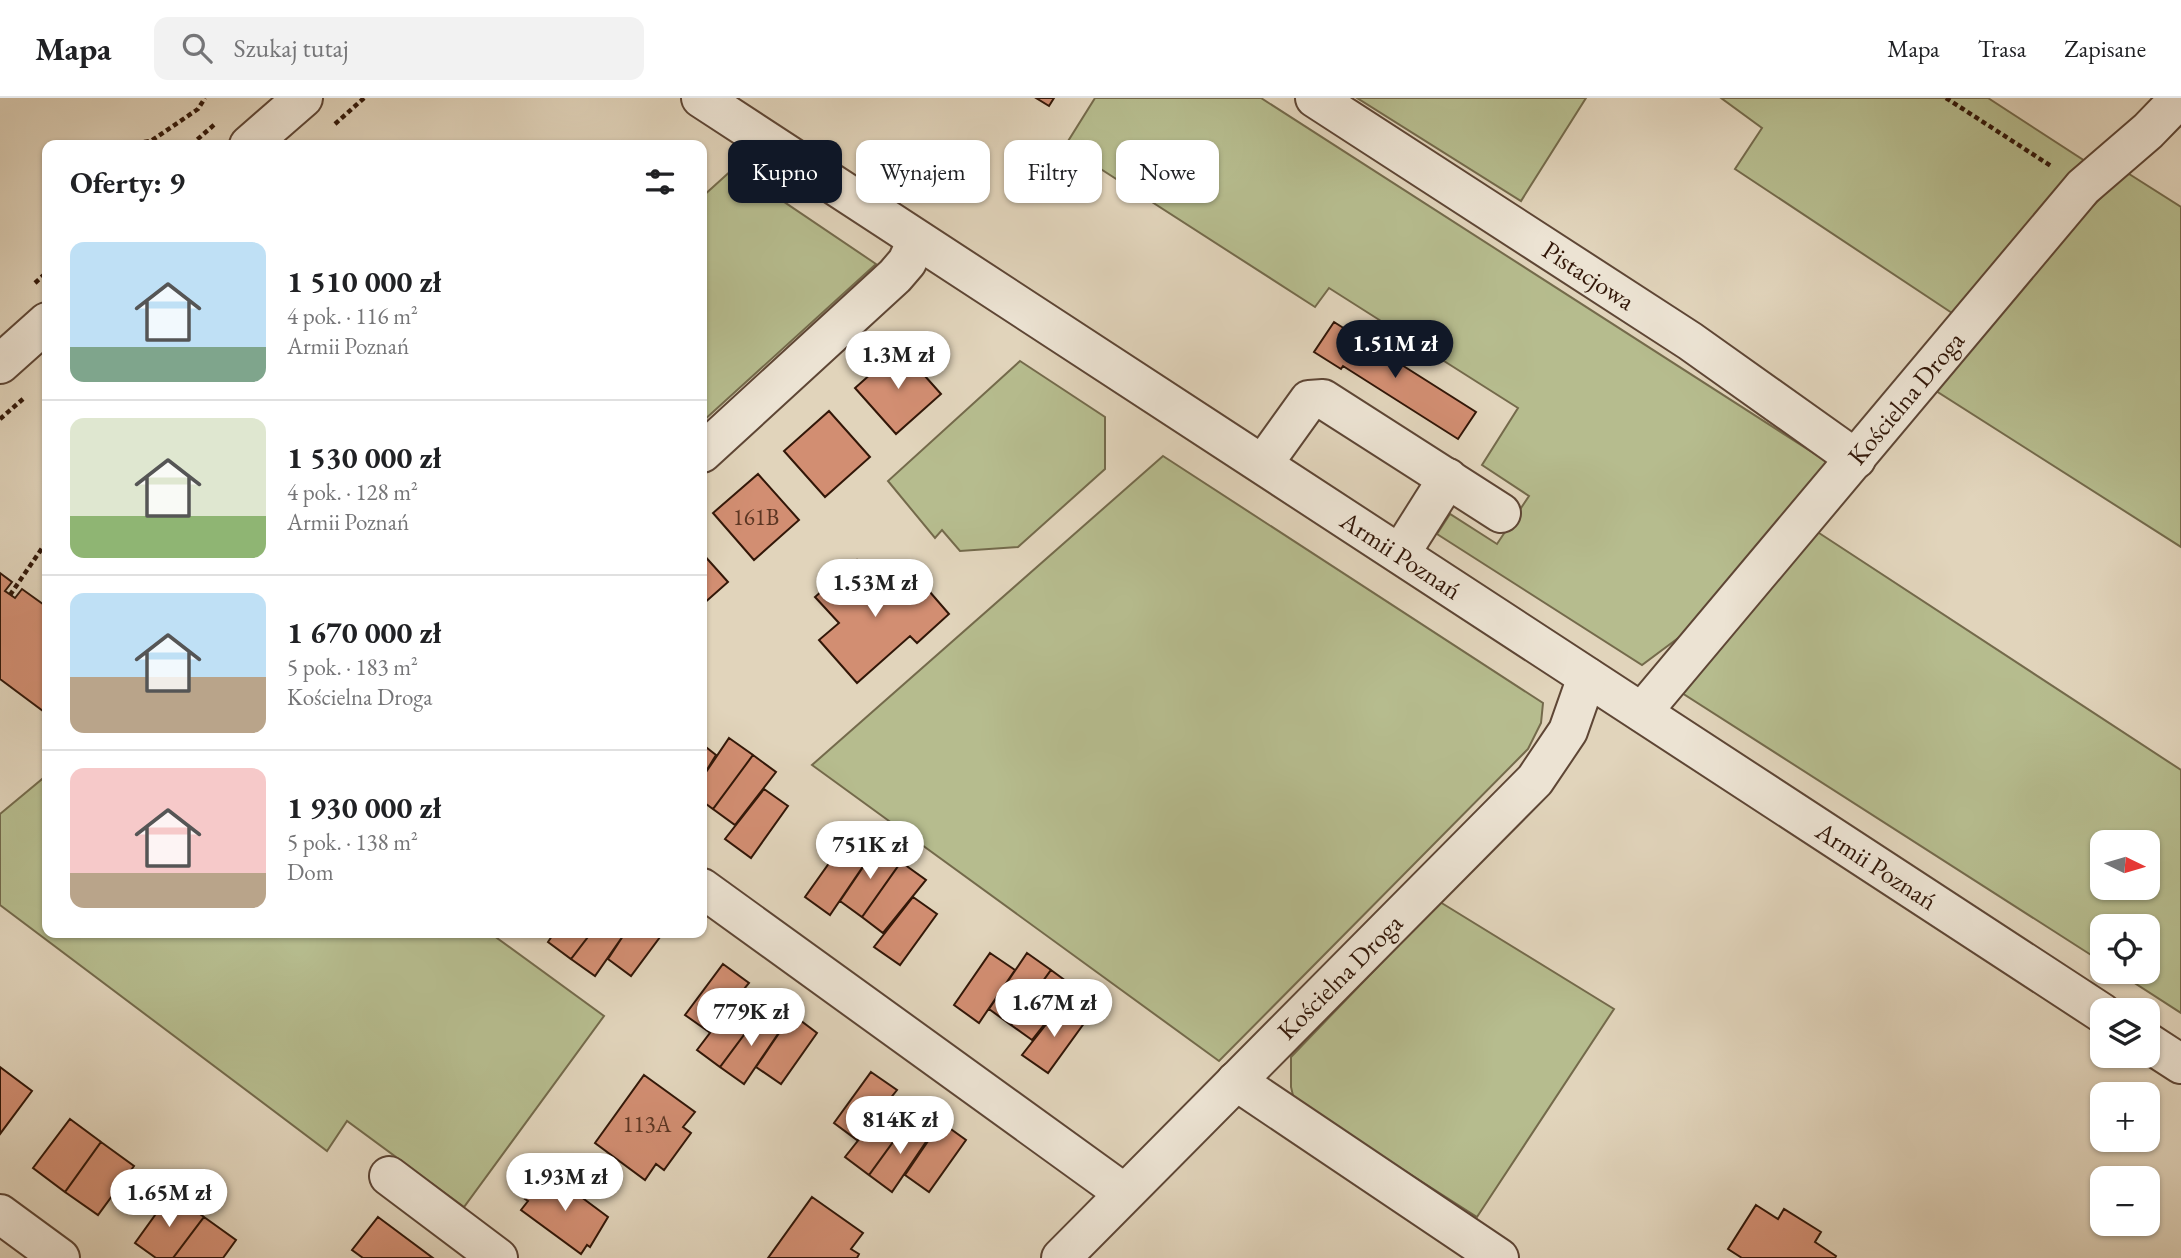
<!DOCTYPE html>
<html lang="pl">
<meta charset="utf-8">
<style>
body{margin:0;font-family:"EB Garamond",serif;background:#f2f2f2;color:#202124;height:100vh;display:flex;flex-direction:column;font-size:26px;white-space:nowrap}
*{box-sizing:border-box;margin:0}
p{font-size:23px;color:#757577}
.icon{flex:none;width:38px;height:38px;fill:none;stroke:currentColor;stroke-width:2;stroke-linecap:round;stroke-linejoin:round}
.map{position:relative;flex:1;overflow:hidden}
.panel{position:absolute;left:42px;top:42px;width:665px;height:798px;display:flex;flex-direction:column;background:#fff;border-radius:14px;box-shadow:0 2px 5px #0004}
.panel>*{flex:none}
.hud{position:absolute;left:728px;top:42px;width:665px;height:63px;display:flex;gap:14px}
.needle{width:46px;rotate:95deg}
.buttons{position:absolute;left:2090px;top:732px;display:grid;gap:14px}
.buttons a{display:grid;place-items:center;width:70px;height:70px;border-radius:14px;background:#fff;box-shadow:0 2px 5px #0004;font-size:35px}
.price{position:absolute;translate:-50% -60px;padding:0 16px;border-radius:24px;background:#fff;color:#222;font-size:23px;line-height:46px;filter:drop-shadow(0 2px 4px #0008)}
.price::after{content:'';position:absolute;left:50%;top:42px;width:21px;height:16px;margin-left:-10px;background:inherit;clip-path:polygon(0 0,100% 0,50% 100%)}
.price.selected{background:#111827;color:#fff}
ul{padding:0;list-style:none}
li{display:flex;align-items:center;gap:21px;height:175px;padding:0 28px}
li+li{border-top:2px solid #e0e0e0}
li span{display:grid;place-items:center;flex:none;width:196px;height:140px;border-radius:14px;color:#555}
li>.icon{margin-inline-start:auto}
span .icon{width:84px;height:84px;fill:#fffc;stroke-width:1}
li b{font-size:30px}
h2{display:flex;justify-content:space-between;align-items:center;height:84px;padding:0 28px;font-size:30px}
.chip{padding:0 24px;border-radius:14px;background:#fff;box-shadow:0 2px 5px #0004;font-size:24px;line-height:63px}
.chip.selected{background:#111827;color:#fff}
header{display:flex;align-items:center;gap:42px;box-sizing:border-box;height:98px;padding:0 35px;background:#fff;border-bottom:2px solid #e0e0e0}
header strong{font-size:33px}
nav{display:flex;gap:38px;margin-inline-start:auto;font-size:24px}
.search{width:490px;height:63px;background:#f2f2f2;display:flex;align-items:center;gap:18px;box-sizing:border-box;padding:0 24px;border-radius:14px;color:#757577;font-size:26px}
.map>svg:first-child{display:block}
</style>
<header>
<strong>Mapa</strong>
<div class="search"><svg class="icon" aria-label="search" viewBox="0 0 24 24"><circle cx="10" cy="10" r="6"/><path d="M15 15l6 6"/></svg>Szukaj tutaj</div>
<nav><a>Mapa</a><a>Trasa</a><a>Zapisane</a></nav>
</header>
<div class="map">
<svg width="2181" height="1160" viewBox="0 0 2181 1160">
<rect width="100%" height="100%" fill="#e1d4bb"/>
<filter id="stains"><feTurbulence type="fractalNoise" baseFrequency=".00286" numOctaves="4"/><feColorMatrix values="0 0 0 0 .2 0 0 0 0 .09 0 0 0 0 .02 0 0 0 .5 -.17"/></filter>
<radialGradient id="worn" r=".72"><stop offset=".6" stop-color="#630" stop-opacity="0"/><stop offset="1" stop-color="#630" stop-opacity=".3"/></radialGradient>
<path fill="#b6bc8e" stroke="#746a4b" stroke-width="2" fill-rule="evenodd" d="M1095,0h166l568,365 -136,164 -51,38 -205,-131 13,-20 47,30 32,-48 -47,-31 36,-57 -189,-120 -14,19 -250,-161z
M1357,0h229l-65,103z
M1721,0h267l100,65 -133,152 -220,-146 27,-41z
M734,70l142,96 -174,158v-225z
M2126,74l55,35v340l-248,-158 144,-167z
M1020,263l85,56v52l-87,78 -58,4 -18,-21 -7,8 -47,-57z
M1163,358l380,247 -2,20 -13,26 -309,312 -407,-296z
M1816,433l365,239v243l-65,-42h31v-45h-45v36l-420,-269zM2102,744h45v45h-45z
M47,677v158h443l114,83 -140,191 -117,-86 -20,30 -327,-246v-91z
M1440,804l174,107 -137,208 -183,-117 -3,-13v-30z"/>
<path fill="#d28e72" stroke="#321708" stroke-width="2" d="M1036,0h18l-5,8z
M1334,224l142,90 -18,27 -115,-73 -2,3 -27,-17z
M900,250l41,46 -45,40 -41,-46z
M829,313l41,46 -45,40 -41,-46z
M758,376l41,46 -45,40 -41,-47z
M702,455l26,29 -26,23z
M857,462l21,22 -6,5 14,15 30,-26 33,38 -32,29 -7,-7 -53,47 -38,-43 20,-17 -24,-26z
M0,475l12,9 -7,9 10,7 7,-9 25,18v107l-47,-35z
M729,640l24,17 -40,54 -11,-8v-23z
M702,646l14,11 -14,23z
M753,657l23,17 -41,53 -22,-16z
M764,691l24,17 -37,52 -26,-19z
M842,747l24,17 -36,53 -25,-18z
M878,747l23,17 -39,55 -22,-16z
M901,764l25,18 -43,53 -21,-16z
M913,799l24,17 -37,51 -26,-18z
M554,835h37l-20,26 -23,-17z
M591,835h34l-30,43 -24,-17z
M625,835h38l-32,43 -23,-17z
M990,855l25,17 -36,53 -25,-18z
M1027,855l24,17 -40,55 -22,-16z
M723,866l26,19 -40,49 -24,-17z
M1051,872l23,17 -42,53 -21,-15z
M738,898l23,16 -41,55 -23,-17z
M1062,906l23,18 -37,51 -26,-18z
M761,914l21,16 -38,56 -24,-17z
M792,916l25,19 -36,51 -25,-17z
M0,969l32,24 -32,43z
M871,974l26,18 -40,50 -23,-17z
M644,977l51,37 -12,15 8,6 -27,37 -8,-6 -11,16 -50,-37z
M887,1006l22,16 -40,55 -24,-18z
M70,1021l31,23 -36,50 -32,-24z
M909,1022l21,16 -38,56 -23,-17z
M941,1024l25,18 -37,52 -24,-17z
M101,1044l33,24 -36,49 -33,-23z
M549,1075l59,44 -18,30 -3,-2 -6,9 -60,-44 7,-9 -3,-2z
M171,1095l33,24 -31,41h-17l-21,-15z
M812,1099l51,36 -12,16 8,5 -2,4h-89z
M1756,1107l22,14 6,-10 37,23 -6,10 21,14 -1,2h-93l-14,-9z
M204,1119l32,23 -13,18h-50z
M378,1119l55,41h-70l-11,-8z"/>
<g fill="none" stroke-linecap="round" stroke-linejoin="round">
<defs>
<g id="minor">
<path id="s1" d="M701,0l1401,915"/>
<path id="s2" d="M1315,0l375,243 166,118"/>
<path d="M249,47l54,-47"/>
<path d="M0,266l47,-42"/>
<path d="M702,355l193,-177 12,-14 10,-22"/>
<path d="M1263,366l46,-64 14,-1 178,114"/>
<path d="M1400,456l48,-76"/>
<path id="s3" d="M1642,614l441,-525 65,-56 32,-33"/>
<path d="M702,790l422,305"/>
<path d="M2147,944l34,22"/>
<path d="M1236,983l263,177"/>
<path d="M389,1078l109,82"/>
<path d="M0,1116l60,44"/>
<path id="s4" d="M1061,1160l474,-478 33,-49 19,-54"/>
</g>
</defs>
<use href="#minor" stroke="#5e4635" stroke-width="42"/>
<path stroke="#321708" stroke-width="4.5" stroke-dasharray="5 3.5" stroke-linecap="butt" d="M1946,0l105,68
M335,26l29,-26
M144,44l7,-1 47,-32 7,-11
M191,47l24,-21
M35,185l12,-11
M0,321l23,-20
M10,497l37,-54"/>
<use href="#minor" stroke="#ece3d3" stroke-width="38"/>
</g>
<g text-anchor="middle" stroke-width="7" stroke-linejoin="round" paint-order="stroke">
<g font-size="23" fill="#5a3522">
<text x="756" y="427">161B</text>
<text x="647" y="1034">113A</text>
</g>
<g font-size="26" fill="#321708" stroke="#ece3d3">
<text dy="9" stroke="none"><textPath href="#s2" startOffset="326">Pistacjowa</textPath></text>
<text dy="9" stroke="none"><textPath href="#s3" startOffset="410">Kościelna Droga</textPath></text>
<text dy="9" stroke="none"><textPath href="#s1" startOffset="836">Armii Poznań</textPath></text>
<text dy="9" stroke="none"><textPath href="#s1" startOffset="1404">Armii Poznań</textPath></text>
<text dy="9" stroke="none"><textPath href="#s4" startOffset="396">Kościelna Droga</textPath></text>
</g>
</g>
<rect width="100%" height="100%" filter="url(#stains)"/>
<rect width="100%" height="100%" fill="url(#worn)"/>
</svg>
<div class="buttons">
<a><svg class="needle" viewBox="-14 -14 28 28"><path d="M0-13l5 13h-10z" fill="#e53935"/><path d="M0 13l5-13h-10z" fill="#757577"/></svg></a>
<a><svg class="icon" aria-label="locate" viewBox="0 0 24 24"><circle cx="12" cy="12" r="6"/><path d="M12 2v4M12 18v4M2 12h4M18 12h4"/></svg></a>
<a><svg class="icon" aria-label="layers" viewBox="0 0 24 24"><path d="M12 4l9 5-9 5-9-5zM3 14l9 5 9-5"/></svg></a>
<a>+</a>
<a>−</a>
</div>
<b class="price selected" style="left:1395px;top:282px">1.51M zł</b>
<b class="price" style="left:898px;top:293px">1.3M zł</b>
<b class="price" style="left:875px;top:521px">1.53M zł</b>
<b class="price" style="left:870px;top:783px">751K zł</b>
<b class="price" style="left:1054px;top:941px">1.67M zł</b>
<b class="price" style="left:751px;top:950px">779K zł</b>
<b class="price" style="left:900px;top:1058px">814K zł</b>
<b class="price" style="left:565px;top:1115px">1.93M zł</b>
<b class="price" style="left:169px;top:1131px">1.65M zł</b>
<div class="hud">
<a class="chip selected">Kupno</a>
<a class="chip">Wynajem</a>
<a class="chip">Filtry</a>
<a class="chip">Nowe</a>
</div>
<section class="panel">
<h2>Oferty: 9<svg class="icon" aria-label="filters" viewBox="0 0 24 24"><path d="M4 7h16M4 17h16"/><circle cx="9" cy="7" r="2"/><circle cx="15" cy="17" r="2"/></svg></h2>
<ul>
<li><span style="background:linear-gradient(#bfe0f5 75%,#7fa58c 0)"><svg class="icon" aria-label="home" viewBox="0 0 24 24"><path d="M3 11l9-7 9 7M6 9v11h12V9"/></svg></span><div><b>1 510 000 zł</b><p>4 pok. · 116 m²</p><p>Armii Poznań</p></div></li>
<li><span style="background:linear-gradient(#dfe7d0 70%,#8fb573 0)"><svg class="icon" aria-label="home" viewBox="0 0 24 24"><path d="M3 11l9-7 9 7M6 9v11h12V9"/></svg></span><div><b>1 530 000 zł</b><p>4 pok. · 128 m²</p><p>Armii Poznań</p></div></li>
<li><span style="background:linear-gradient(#bfe0f5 60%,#b9a48a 0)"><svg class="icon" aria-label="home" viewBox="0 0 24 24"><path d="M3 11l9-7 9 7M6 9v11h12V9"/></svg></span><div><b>1 670 000 zł</b><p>5 pok. · 183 m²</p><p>Kościelna Droga</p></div></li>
<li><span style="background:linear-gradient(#f6c9c9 75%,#b9a48a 0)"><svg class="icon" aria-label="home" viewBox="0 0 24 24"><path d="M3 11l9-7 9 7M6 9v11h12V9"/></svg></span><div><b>1 930 000 zł</b><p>5 pok. · 138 m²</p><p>Dom</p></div></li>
</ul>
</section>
</div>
